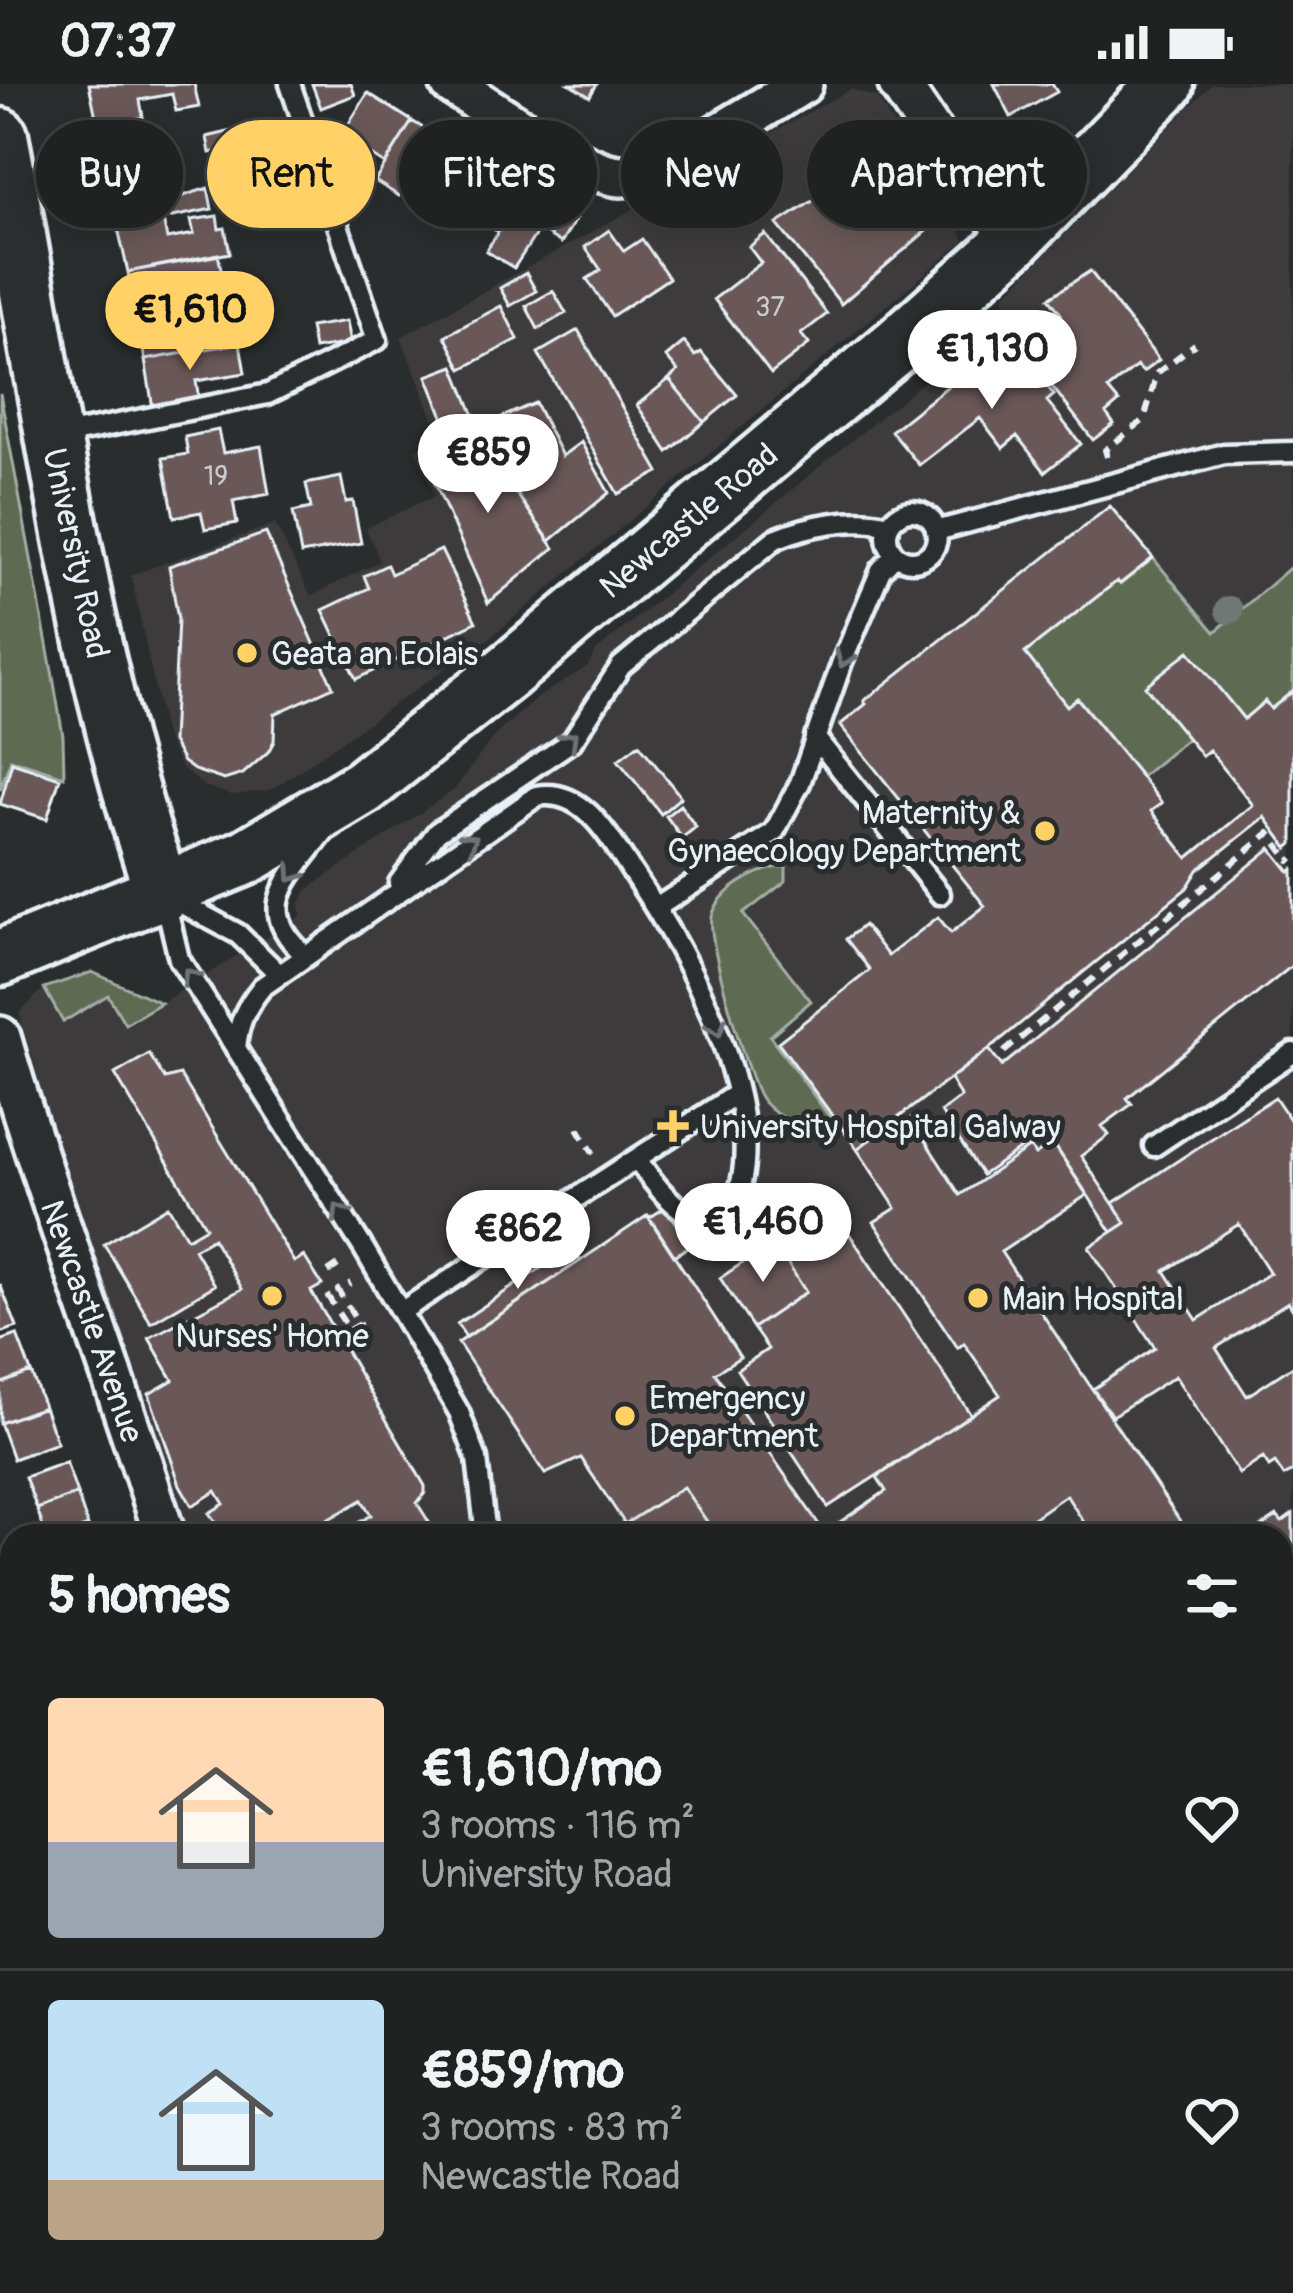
<!DOCTYPE html>
<meta charset="utf-8">
<style>
body{margin:0;font-family:Pangolin,sans-serif;background:#2d2f2f;color:#f1f3f6;height:100vh;display:flex;flex-direction:column;font-size:45px;white-space:nowrap}
*{box-sizing:border-box;margin:0}
p{font-size:39px;color:#a2a4a5}
.icon{flex:none;width:66px;height:66px;fill:none;stroke:currentColor;stroke-width:2;stroke-linecap:round;stroke-linejoin:round}
.map{position:relative;flex:1;overflow:hidden}
.sheet{position:absolute;left:0px;top:1440px;width:1293px;height:771px;display:flex;flex-direction:column;background:#202222;border-radius:36px 36px 0 0;box-shadow:0 6px 30px #0003,0 0 0 3px #3d3f40}
.sheet>*{flex:none}
.top-card{position:absolute;left:36px;top:36px;width:1221px;height:108px;display:flex;gap:24px}
.price{position:absolute;translate:-50% -102px;padding:0 27px;border-radius:42px;background:#fff;color:#222;font-size:39px;line-height:78px;filter:drop-shadow(0 3px 6px #0008)}
.price::after{content:'';position:absolute;left:50%;top:72px;width:36px;height:27px;margin-left:-18px;background:inherit;clip-path:polygon(0 0,100% 0,50% 100%)}
.price.active{background:#ffd166;color:#111}
ul{padding:0;list-style:none}
li{display:flex;align-items:center;gap:36px;height:300px;padding:0 48px}
li+li{border-top:3px solid #3d3f40}
li span{display:grid;place-items:center;flex:none;width:336px;height:240px;border-radius:12px;color:#555}
li>.icon{margin-inline-start:auto}
span .icon{width:144px;height:144px;fill:#fffc;stroke-width:1}
li b{font-size:51px}
h2{display:flex;justify-content:space-between;align-items:center;height:144px;padding:0 48px;font-size:51px}
.pill{padding:0 42px;border-radius:54px;background:#202222;box-shadow:0 6px 30px #0003,0 0 0 3px #3d3f40;font-size:42px;line-height:108px}
.pill.active{background:#ffd166;color:#111}
.status{display:flex;justify-content:space-between;align-items:center;height:84px;padding:0 60px;background:#202222;direction:ltr}
.status svg{height:33px;fill:currentColor}
.map>svg:first-child{display:block}
</style>
<div class="status"><b>07:37</b><svg viewBox="0 0 49 12"><path d="M0 12V9h3v3zM5 12V6h3v6zM10 12V3h3v9zM15 12V0h3v12zM26 1h20v11H26zM47 4h2v5h-2z"/></svg></div>
<div class="map">
<svg width="1293" height="2209" viewBox="0 0 1293 2209">
<rect width="100%" height="100%" fill="#2a2d2e"/>
<filter id="ink" filterUnits="userSpaceOnUse"><feTurbulence type="fractalNoise" baseFrequency=".00833" numOctaves="2"/><feDisplacementMap in="SourceGraphic" scale="24" xChannelSelector="R" yChannelSelector="G"/><feConvolveMatrix kernelMatrix="1 2 1 2 8 2 1 2 1" color-interpolation-filters="sRGB"/></filter>
<g filter="url(#ink)">
<path fill="#3e3a3b" d="M1212,0h81v2209h-1293v-366l12,-3v359h1269v-747h-1090l-116,-335 -56,-188 25,-25 48,-16 69,31 140,-87 -1,-13 8,-14 146,-99 40,-54 43,-38 51,-32 8,-15 413,-340 -6,-14z
M851,5l26,9 88,142 -474,397 -208,145 -13,8 -39,5 -29,-10 -21,-18 -16,-31 -34,-161 144,-51 36,72 69,-35 -14,-33 68,-32 -19,-47 26,-11 -40,-101z
M12,1573v107l-12,-31v-71z"/>
<path fill="#5e6b53" stroke="#a3aea6" stroke-width="3" d="M0,309l52,278 11,65 1,40 -53,-17 -11,31z
M1153,474l62,74 78,-67v126l-22,18 -6,-7 -21,17 -56,19 -47,39 -63,-79 -11,8 -42,-53 92,-72 4,3z
M786,782v15l-43,33 68,87 -41,35 62,84 -20,17c-15,-11 -42,-24 -52,-40 -13,-22 -53,-157 -48,-180 7,-29 48,-49 74,-51z
M92,888l69,31 -36,21 -17,-29 -45,27 -19,-34z"/>
<path fill="#6b5858" stroke="#e8f1f8" stroke-width="3" fill-rule="evenodd" d="M89,0h105l5,23 -23,4 -4,-17 -32,6 3,17 -45,10z
M312,0h39l4,11 -34,13z
M570,0h27l-7,12z
M994,0h58l5,8 -46,25z
M368,9l44,28 -27,43 -44,-28z
M143,33l3,16 7,-1 3,17 -7,2 4,16 -44,9 -11,-49z
M412,37l48,30 -27,43 -23,-14 -11,16 -24,-15z
M232,47l4,16 -26,6 -3,-16z
M469,69l43,27 -27,44 -44,-27z
M884,71l55,65 -98,84 -64,-80z
M153,83l3,14 10,-2 4,21 38,-12 4,21 -94,19 -9,-52z
M512,96l42,26 -40,62 -28,-17 12,-19 -13,-8z
M560,124l16,11 -15,24 -17,-11z
M217,132l2,13 6,-1 5,25 -102,19 -10,-44 45,-9 4,20 27,-5 -3,-14z
M609,146l15,21 18,-12 27,39 -57,38 -25,-37 14,-9 -16,-23z
M765,150l62,80 -26,20 8,10 -38,30 -57,-75 47,-36 -12,-16z
M218,170l7,34 -46,9 2,11 -45,8 -8,-44z
M1090,187l69,89 -16,12 -6,-6 -29,23 11,13 -13,11 8,11 -21,16 -52,-68 8,-7 -20,-25 32,-26 -12,-16z
M526,189l10,18 -26,15 -10,-18z
M553,207l13,22 -28,16 -12,-23z
M501,222l17,33 -56,30 -17,-33z
M181,224l3,18 51,-9 5,26 -95,17 -9,-44z
M347,237l4,22 -37,6 -4,-22z
M578,246l81,142 -41,22 -80,-141z
M684,258l11,14 6,-4 36,43 -33,27 -35,-43 9,-8 -12,-14z
M240,259l5,30 -49,8 3,19 -46,8 -8,-48z
M1000,261l9,12 9,-7 36,45 -7,6 34,43 -36,28 -28,-36 -14,12 -23,-30 -61,47 -28,-34z
M454,282l25,62 -27,11 -25,-63z
M669,295l35,43 -36,30 -31,-47z
M535,319l27,53 19,-14 28,51 -59,48 -33,-47 -36,-68z
M218,346l5,23 38,-7 8,48 -36,7 4,22 -32,6 -4,-17 -27,5 -11,-59 25,-4 -3,-17z
M470,354l6,12 14,-6 27,50 37,54 -66,55 -64,-144z
M341,393l5,25 7,-1 8,42 -60,11 -8,-42 18,-4 -5,-24z
M1110,422l43,52 -33,26 -3,-3 -92,72 42,53 10,-8 85,105 -11,8 37,47 65,-53 -44,-55 -7,6 -57,-70 44,-35 55,68 21,-18 6,8 22,-18v153l-5,4 -23,-31 -67,53 -11,18 -198,161 -132,100 -79,-107 92,-72 -24,-31 18,-14 24,31 50,-39 13,16 34,-27 -145,-181 26,-21 -2,-3z
M266,449l67,154 -58,27 -1,27 -6,11 -25,22 -19,6 -30,-10 -11,-8 -11,-20 6,-123 -9,-53z
M441,466l35,72 -120,57 -33,-69 46,-22 -5,-12 23,-11 4,9z
M639,660l42,53 -20,17 -43,-54z
M12,678l48,16 -13,41 -47,-15z
M680,721l16,22 -14,11 -16,-22z
M1271,764l19,24 3,-3v96l-166,133 5,6 -30,22 7,9 -28,21 45,67 -14,9 -66,-100 -64,43 -41,-63 20,-15 -11,-18 39,-30 13,17z
M149,970l16,25 15,-4 4,6 110,181 10,-6 18,29 -11,6 114,195v7l-8,10 12,19 -17,10 3,4h-79l35,-21 -9,-15 -63,36h-85l-7,-10 8,-5 -6,-8 15,-9 -8,-13 -24,15 -12,-21 -31,-91 24,-14 -24,-42 93,-49 -29,-51 -19,11 21,36 -64,38 -47,-79 64,-38 19,32 19,-11 -91,-153z
M1275,1013l18,27v186l-5,-8 -72,46 31,48 46,-30v105l-9,5 -9,-13 -6,4 -6,-9 -24,16 -64,-98 -63,40 -19,-27 62,-41 -66,-101 37,-24 -13,-20zM1239,1140l31,49 -73,47 -32,-49z
M898,1035l5,6 8,-6 49,76 70,-48 5,8 18,-12 34,52 -86,57 189,284h-97l-27,-41 -36,25 10,14 14,-9 8,11h-64l-5,-6 -10,6h-164l67,-45 -9,-14 123,-82 -36,-52 -6,5 -84,-126 22,-14 -39,-59z
M666,1123l25,38 -17,11 -25,-38z
M648,1131l92,142 -25,16 109,159 -5,4h-102l-34,-49 -58,37 -44,-66 -36,16 -87,-131z
M804,1138l12,18 26,-17 129,192 -143,92 -91,-137 31,-21 -15,-21 53,-36 -32,-50z
M774,1158l32,50 -53,36 -33,-50z
M571,1164l9,13 -114,76 -9,-13z
M0,1200l17,43 -17,6z
M17,1251l14,37 -31,12v-43z
M31,1288l13,35 -44,16v-39z
M44,1323l13,36 -44,16 -13,-36z
M66,1378l11,32 -40,15 -12,-32z
M683,1403l34,49h-110l18,-12z
M77,1410l11,32 -27,10h-15l-9,-27z
M1293,1430v70l-12,8v-56h-34l30,-20 5,6z
M1293,1654v21l-12,8v-21z
M5,1704l7,14v24l-4,2 -8,-16v-22z
M12,1946v147l-12,-21v-119z
M1281,2146l12,21v42h-227l-5,-10h220z
M210,2199h63l5,10h-75l-3,-4z
M477,2199h100l6,10h-100z
M745,2199h53l6,10h-76z
M847,2199h69l4,10h-68z
M948,2199h95l6,10h-96z"/>
<g fill="none" stroke-linecap="round" stroke-linejoin="round">
<defs>
<path id="lane" d="M58,352l210,-42 109,-54 -87,-256
M887 452a25 25 0 1 1 50 0a25 25 0 1 1-50 0Z
M936,447l288,-77 69,-2
M815,653l125,157
M399,799l38,-51 135,-91 49,-75 154,-127c33,-14 79,-23 114,-14
M173,815l65,35 41,40
M165,816l14,59 185,290 95,163 18,47 9,77
M656,824l118,-76 26,-49 42,-121 39,-92 14,-15
M305,871c-55,-49 -13,-79 21,-126
M236,965c2,-26 9,-41 26,-62l275,-191c49,-9 75,47 99,82 51,75 143,242 95,332l-28,11c-30,-11 -49,-37 -66,-62
M1154,1062l139,-93
M402,1227l334,-217
M1281,1772l12,10
M0,1866l12,-3
M1281,1965l12,-4
M0,2162l12,21
M21,2199l6,10
M405,2199l6,10
M67,2209l17,-10"/>
<path id="street" d="M451,0c37,22 131,91 170,92 36,1 145,-71 181,-92
M899,0l72,106 45,48
M0,953c49,168 113,332 165,499
M0,1541l12,-6"/>
<path id="secondary" d="M0,52c48,253 79,514 163,758
M0,874l246,-101 117,-70 146,-116 388,-326 119,-107 150,-154"/>
</defs>
<use href="#lane" stroke="#e8f1f8" stroke-width="27"/>
<use href="#street" stroke="#e8f1f8" stroke-width="48"/>
<use href="#secondary" stroke="#e8f1f8" stroke-width="63"/>
<path stroke="#e8f1f8" stroke-width="6" stroke-dasharray="12 9" stroke-linecap="butt" d="M1107,373l-2,-7 39,-30 13,-47 38,-29
M1004,968l265,-219 21,28 3,-3
M578,1044l16,26
M328,1188l12,-8
M327,1211l22,35 10,-6 -21,-34 13,-7"/>
<use href="#lane" stroke="#2a2d2e" stroke-width="18"/>
<use href="#street" stroke="#2a2d2e" stroke-width="39"/>
<use href="#secondary" stroke="#2a2d2e" stroke-width="54"/>
</g>
<circle fill="#707874" cx="1229" cy="526" r="14"/>
<defs><path id="oneway-chevron" d="M-2-3.5L2.5 0L-2 3.5" fill="none" stroke-width="1.6" stroke-linecap="round" stroke-linejoin="round" transform="scale(3)"/></defs>
<g stroke="#6c7275">
<use href="#oneway-chevron" transform="translate(844 575) rotate(112)"/>
<use href="#oneway-chevron" transform="translate(570 655) rotate(-45)"/>
<use href="#oneway-chevron" transform="translate(470 757) rotate(-34)"/>
<use href="#oneway-chevron" transform="translate(294 790) rotate(125)"/>
<use href="#oneway-chevron" transform="translate(190 892) rotate(-122)"/>
<use href="#oneway-chevron" transform="translate(717 944) rotate(71)"/>
<use href="#oneway-chevron" transform="translate(340 1128) rotate(-122)"/>
</g>
</g>
<g fill="#ffd166" stroke="#2a2d2e" stroke-width="4.5">
<circle cx="247" cy="569" r="12"/>
<circle cx="1045" cy="747" r="12"/>
<path d="M667 1024h12v12h12v12h-12v12h-12v-12h-12v-12h12z"/>
<circle cx="272" cy="1212" r="12"/>
<circle cx="978" cy="1214" r="12"/>
<circle cx="625" cy="1332" r="12"/>
</g>
<g text-anchor="middle" stroke-width="10" stroke-linejoin="round" paint-order="stroke">
<g font-size="27" fill="#c9cbd0">
<text x="770" y="232">37</text>
<text x="216" y="401">19</text>
</g>
<g font-size="33" fill="#e8f1f8" stroke="#2a2d2e">
<text transform="translate(688 436) rotate(-40)" y="12">Newcastle Road</text>
<text transform="translate(77 469) rotate(78)" y="12">University Road</text>
<text transform="translate(93 1237) rotate(71)" y="12">Newcastle Avenue</text>
</g>
<g font-size="33" fill="#e8f1f8" stroke="#2a2d2e" text-anchor="start">
<text x="271" y="581">Geata an Eolais</text>
<text x="1021" y="740" text-anchor="end">Maternity &amp;<tspan x="1021" dy="38">Gynaecology Department</tspan></text>
<text x="700" y="1054">University Hospital Galway</text>
<text x="1002" y="1226">Main Hospital</text>
<text x="272" y="1263" text-anchor="middle">Nurses' Home</text>
<text x="649" y="1325">Emergency<tspan x="649" dy="38">Department</tspan></text>
</g>
</g>
</svg>
<b class="price active" style="left:190px;top:289px">€1,610</b>
<b class="price" style="left:992px;top:328px">€1,130</b>
<b class="price" style="left:488px;top:432px">€859</b>
<b class="price" style="left:763px;top:1201px">€1,460</b>
<b class="price" style="left:518px;top:1208px">€862</b>
<div class="top-card">
<a class="pill">Buy</a>
<a class="pill active">Rent</a>
<a class="pill">Filters</a>
<a class="pill">New</a>
<a class="pill">Apartment</a>
</div>
<section class="sheet">
<h2>5 homes<svg class="icon" aria-label="filters" viewBox="0 0 24 24"><path d="M4 7h16M4 17h16"/><circle cx="9" cy="7" r="2"/><circle cx="15" cy="17" r="2"/></svg></h2>
<ul>
<li><span style="background:linear-gradient(#ffd9b3 60%,#9aa5b1 0)"><svg class="icon" aria-label="home" viewBox="0 0 24 24"><path d="M3 11l9-7 9 7M6 9v11h12V9"/></svg></span><div><b>€1,610/mo</b><p>3 rooms · 116 m²</p><p>University Road</p></div><svg class="icon" aria-label="heart" viewBox="0 0 24 24"><path d="M12 20l-8-8c-3-5 5-10 8-4 3-6 11-1 8 4z"/></svg></li>
<li><span style="background:linear-gradient(#bfe0f5 75%,#b9a48a 0)"><svg class="icon" aria-label="home" viewBox="0 0 24 24"><path d="M3 11l9-7 9 7M6 9v11h12V9"/></svg></span><div><b>€859/mo</b><p>3 rooms · 83 m²</p><p>Newcastle Road</p></div><svg class="icon" aria-label="heart" viewBox="0 0 24 24"><path d="M12 20l-8-8c-3-5 5-10 8-4 3-6 11-1 8 4z"/></svg></li>
</ul>
</section>
</div>
